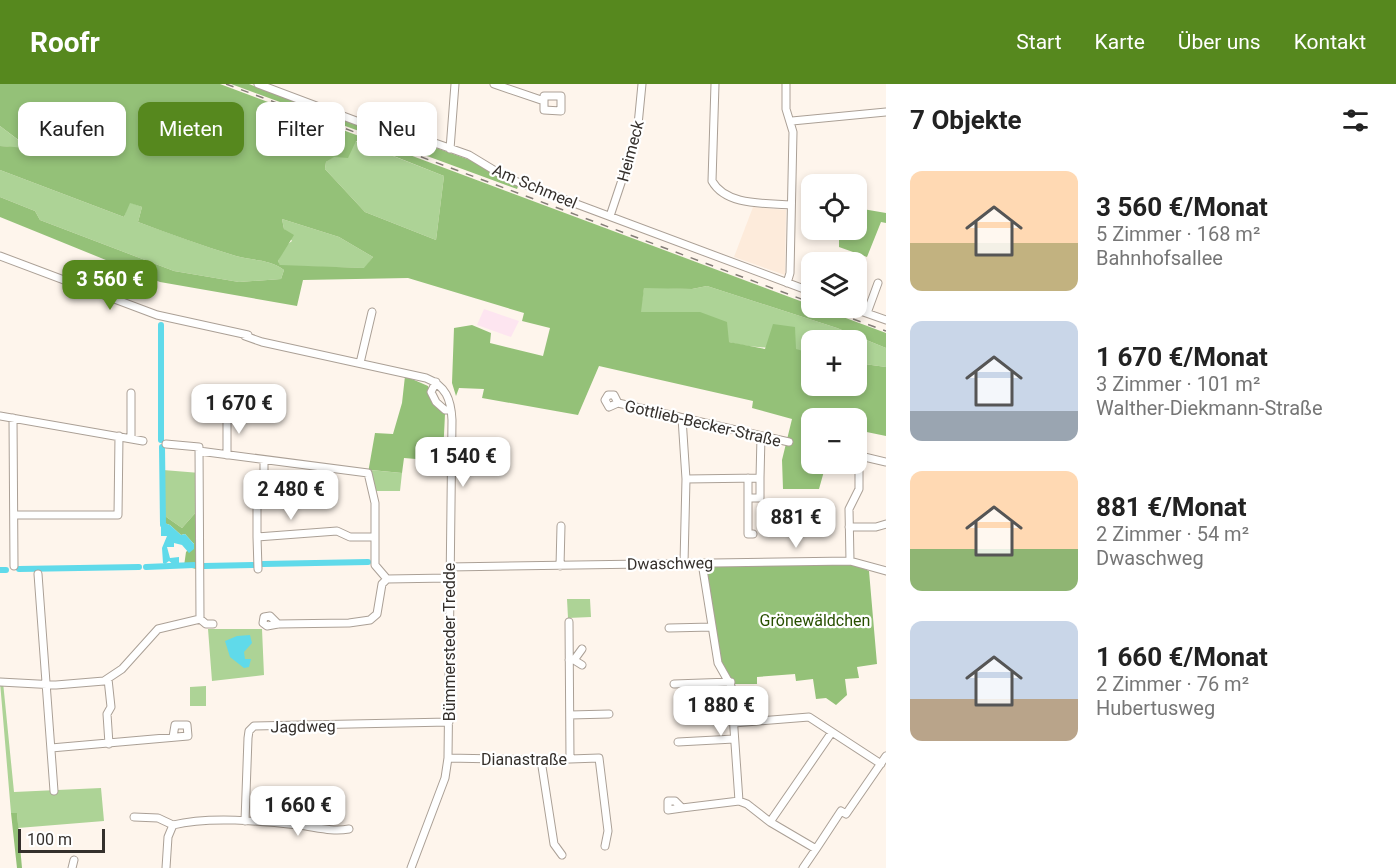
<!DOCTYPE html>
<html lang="de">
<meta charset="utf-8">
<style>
body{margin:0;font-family:Roboto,sans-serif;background:#f2f2f2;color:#222;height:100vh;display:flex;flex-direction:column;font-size:22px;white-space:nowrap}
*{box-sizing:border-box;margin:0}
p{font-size:20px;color:#767676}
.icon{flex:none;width:33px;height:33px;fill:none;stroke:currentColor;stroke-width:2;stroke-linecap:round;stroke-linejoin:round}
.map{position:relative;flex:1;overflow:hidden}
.drawer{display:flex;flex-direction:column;background:#fff;width:510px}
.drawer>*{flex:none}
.banner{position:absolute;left:18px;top:18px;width:570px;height:54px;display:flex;gap:12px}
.buttons{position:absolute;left:801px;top:90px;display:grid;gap:12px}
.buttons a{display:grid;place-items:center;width:66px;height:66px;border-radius:12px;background:#fff;box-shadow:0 3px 9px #0003;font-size:30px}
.scale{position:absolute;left:18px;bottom:15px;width:87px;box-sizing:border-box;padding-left:6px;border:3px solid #35302c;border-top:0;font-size:16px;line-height:21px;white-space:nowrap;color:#35302c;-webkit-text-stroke:4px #fff;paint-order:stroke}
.price{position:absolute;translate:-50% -51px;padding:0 14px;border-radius:12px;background:#fff;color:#222;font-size:20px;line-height:39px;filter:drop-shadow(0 2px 3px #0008)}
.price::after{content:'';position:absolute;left:50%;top:36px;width:18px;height:14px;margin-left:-9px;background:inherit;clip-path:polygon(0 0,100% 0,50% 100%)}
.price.active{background:#56881e;color:#fff}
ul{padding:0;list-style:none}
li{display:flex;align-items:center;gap:18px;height:150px;padding:0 24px}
li span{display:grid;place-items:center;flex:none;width:168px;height:120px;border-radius:12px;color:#555}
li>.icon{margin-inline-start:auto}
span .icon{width:72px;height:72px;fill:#fffc;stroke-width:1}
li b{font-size:26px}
h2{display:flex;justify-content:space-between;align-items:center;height:72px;padding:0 24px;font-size:26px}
.chip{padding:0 21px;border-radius:12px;background:#fff;box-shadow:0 3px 9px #0003;font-size:21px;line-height:54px}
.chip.active{background:#56881e;color:#fff}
header{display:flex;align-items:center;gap:36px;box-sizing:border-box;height:84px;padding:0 30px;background:#56881e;color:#fff}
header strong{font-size:28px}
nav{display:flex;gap:33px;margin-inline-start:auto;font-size:21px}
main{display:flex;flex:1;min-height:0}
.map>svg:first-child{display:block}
</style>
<header>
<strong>Roofr</strong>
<nav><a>Start</a><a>Karte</a><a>Über uns</a><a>Kontakt</a></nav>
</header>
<main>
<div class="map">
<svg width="886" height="784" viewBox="0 0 886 784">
<rect width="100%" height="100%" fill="#fef5ec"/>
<path fill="#fdebdb" d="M753,123l33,3 -1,65 -51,-18z"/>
<path fill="#fde5f0" d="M484,225l35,12 -8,16 -34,-12z"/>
<path fill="#add396" d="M0,42l30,23 -30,-3z
M355,57l89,35 -8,64 -71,-28 -40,-43 1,-7z
M0,86l124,47 5,-15 13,5 -4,15c33,12 65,24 98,34 18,5 33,3 48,14l-3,9 -42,3 -65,-11 -134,-51 -5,-9 -35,-14z
M282,135l57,18 34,20 -8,11 -85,-2 -2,-5 7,-15 7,-5 -8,-12z
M707,202l130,42 49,20v19l-29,-4 -1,-23h-44l-1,13c-27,-7 -55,-3 -82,-11 -30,-8 -59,-20 -89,-30l4,-25 48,2z
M163,386l37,3 -3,38 -15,17 -20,-14z
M370,386l32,3 -2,18h-30z
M567,515h23l1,18 -23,1z
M208,545h54l2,46 -52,6z
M0,598h3l11,110 87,-4 3,33 -86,7 -1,-15h-6z
M206,602v20h-16v-19z"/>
<path fill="#94c178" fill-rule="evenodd" d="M0,0h220l666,249v15l-49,-20 -130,-42 -15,3 -48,-1 -3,24h59l27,10 2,20 36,7 8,-25 22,3 1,22 15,4 1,33h44l1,-23 29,4v69l-29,-6 -1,-12h-44l-1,12 -6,-2 1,8h5l1,28h14l-7,25h-36l-1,-29 10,-41 -40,-11 1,-7 -154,-35 -21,49 -96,-17 2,-9 -25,-1 -3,8 -4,-13 2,-55 18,-3 19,8 -1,10 53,13 7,-28 -28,-7 2,-8 -116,-35 -105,2 -6,26 -137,-24 -160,-65v-20l35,14 5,9 134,51 65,11 42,-3 3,-9c-15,-11 -30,-9 -48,-14 -33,-10 -66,-22 -98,-34l4,-15 -12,-4 -6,14 -124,-47v-24l29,2 -29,-22zM356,57l88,35 -8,64 -71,-28 -40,-43 1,-7 8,-5 14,1zM282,135l57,18 34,20 -9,11 -84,-3 -2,-4 16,-26 -10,-6z
M231,0h18l117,44 29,5 75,27 24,14 25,10 -2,5z
M857,124l29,5v10l-5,-1 -14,35 -28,-10v-17h17z
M405,292l23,10 6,17 11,11 -2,41 -14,-1 -1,6 -24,-2 -2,15 -31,-3 -3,3 7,-40 18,1 9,-31z
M197,427l-1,58 -12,-3 2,-14 8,-8 -9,-10 -4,1 -11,-10 -9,-3 1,-8 20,14z
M849,478l20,9 8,93 -20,3 2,11 -14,1 2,16 -11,10 -10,-7 -10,1 -3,-20 -17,2 -1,-7 -38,3v7h-23l-13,-23 -17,-96z
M11,729h6l5,55h-5z"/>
<path fill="#60daea" d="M161,438l9,3 11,10 4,-1 9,10v5l-5,4 -7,-8 -8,-2v4h-7l3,11 9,-1v8l-4,1 -6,-5 -4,3 -2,-1 -1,-15 5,-12h-6z
M250,551l2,8 -8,9 1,7h6l-2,8 -5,1 -14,-11 -5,-16 12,-5z"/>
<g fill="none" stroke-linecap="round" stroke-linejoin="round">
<path stroke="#60daea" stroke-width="6" d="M161,241v115
M162,363l1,78 4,3
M263,480l105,-2
M204,482l49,-1
M146,483l48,-2
M19,485l120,-2
M0,486h6"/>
<defs>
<path id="minor" d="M258,0l109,41 31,5 71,25 38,23 305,114
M494,0l50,17v9l17,1v-15h-17v5
M715,0l-3,97c14,25 53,22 79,24
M786,0v25l7,23 -3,141 -3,10
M792,37l94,-9
M450,65l5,-65
M610,132l27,-81 5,-51
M0,172l157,59 91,20
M852,224l34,12
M867,229l11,-30
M245,252l17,6 164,36c20,8 25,21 26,42l-4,338 -3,20 -34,90
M360,279l12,-51
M436,298l-5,10 5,10 9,8h6
M618,319l-4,-8h-6l-3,5 4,7 9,-4 171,39
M0,332l143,25
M13,334l1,148
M682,334l4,61 -2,84
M131,354v-45
M166,360l33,3 1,172
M199,367l169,22 7,30v62l12,14
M227,371v-39
M856,371l30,7
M760,394l1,-42
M686,395l74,-1v20h-12v-20
M748,414v36h5
M14,431h104l1,-79
M849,443h27l10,-3
M257,453v-48l7,-5v-24
M850,477l-1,-52 10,-20v-33
M560,482l1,-40
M449,483l401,-6 36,10
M258,485l-1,-32 80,-6 13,6h25
M38,490l16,217
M569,538l1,137
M278,540l-8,-8 -6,1 -1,6 4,3 11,-2 71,-1 21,-3 7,-6 5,-30 5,-5 62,-1
M669,544l43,-1
M569,576h5l8,5
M574,576l8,-11
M108,595l3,28 -4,7 2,30
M0,598l56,3 48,-4 18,-12 36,-40 42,-10 6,5h7
M674,600l57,-2
M570,631l39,-1
M734,639l75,-6 72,47
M678,658l56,-3
M51,664l137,-12 -1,-11h-12l-2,12
M448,674l93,2 58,-2 9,73 -3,15
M541,676l13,84 8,11
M739,717l8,3 23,18 46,27 25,-38 5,3 40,-58
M682,724l-14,2v-9h7l7,7 57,-7 -8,-115 -13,-23 -16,-100
M134,733l24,1 15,7
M245,737l3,-83 1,-7 5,-5 195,-4
M770,738l62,-90
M72,784l2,-8
M166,784l2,-31 5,-12c36,-9 88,-4 125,0 18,2 33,7 51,4
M803,784l13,-19"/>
</defs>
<use href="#minor" stroke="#aba096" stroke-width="9"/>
<use href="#minor" stroke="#fff" stroke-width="7"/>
<path stroke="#857e78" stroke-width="1.5" stroke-dasharray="8 8" stroke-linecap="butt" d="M226,0l586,219
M823,224l63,23"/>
</g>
<g text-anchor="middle" stroke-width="4.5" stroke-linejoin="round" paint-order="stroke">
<g font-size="16" fill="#35302c" stroke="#fff">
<text transform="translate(630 67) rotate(-75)" y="6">Heimeck</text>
<text transform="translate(535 102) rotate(23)" y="6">Am Schmeel</text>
<text transform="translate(703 339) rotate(13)" y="6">Gottlieb-Becker-Straße</text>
<text transform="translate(670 479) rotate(-1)" y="6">Dwaschweg</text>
<text transform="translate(449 558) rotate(-90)" y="6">Bümmersteder Tredde</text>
<text transform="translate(303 642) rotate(-1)" y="6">Jagdweg</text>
<text x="524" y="681">Dianastraße</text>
</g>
<g font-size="16" fill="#284f00" stroke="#fff">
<text x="815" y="542">Grönewäldchen</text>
</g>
</g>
</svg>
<div class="buttons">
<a><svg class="icon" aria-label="locate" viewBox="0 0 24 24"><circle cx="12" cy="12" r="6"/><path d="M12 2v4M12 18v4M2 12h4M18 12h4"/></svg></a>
<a><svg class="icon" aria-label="layers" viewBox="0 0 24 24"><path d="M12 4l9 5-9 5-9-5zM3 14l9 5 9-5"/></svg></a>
<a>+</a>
<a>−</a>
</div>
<div class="scale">100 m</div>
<b class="price active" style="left:110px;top:227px">3 560 €</b>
<b class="price" style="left:239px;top:351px">1 670 €</b>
<b class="price" style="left:463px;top:404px">1 540 €</b>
<b class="price" style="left:291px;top:437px">2 480 €</b>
<b class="price" style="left:796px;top:465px">881 €</b>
<b class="price" style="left:721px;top:653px">1 880 €</b>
<b class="price" style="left:298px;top:753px">1 660 €</b>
<div class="banner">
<a class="chip">Kaufen</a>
<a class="chip active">Mieten</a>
<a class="chip">Filter</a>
<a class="chip">Neu</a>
</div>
</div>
<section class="drawer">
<h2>7 Objekte<svg class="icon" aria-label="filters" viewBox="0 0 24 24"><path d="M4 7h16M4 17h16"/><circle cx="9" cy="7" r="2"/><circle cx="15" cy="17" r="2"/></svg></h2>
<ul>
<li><span style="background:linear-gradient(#ffd9b3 60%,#c2b280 0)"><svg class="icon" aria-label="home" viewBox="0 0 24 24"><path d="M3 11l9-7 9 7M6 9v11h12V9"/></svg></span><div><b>3 560 €/Monat</b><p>5 Zimmer · 168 m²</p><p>Bahnhofsallee</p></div></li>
<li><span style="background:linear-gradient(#c9d6e8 75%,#9aa5b1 0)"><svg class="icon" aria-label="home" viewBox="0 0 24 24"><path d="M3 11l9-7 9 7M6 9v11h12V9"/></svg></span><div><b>1 670 €/Monat</b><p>3 Zimmer · 101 m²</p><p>Walther-Diekmann-Straße</p></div></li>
<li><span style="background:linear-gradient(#ffd9b3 65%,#8fb573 0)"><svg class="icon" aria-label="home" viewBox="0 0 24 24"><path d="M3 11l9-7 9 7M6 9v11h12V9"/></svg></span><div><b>881 €/Monat</b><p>2 Zimmer · 54 m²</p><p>Dwaschweg</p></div></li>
<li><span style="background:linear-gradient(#c9d6e8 65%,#b9a48a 0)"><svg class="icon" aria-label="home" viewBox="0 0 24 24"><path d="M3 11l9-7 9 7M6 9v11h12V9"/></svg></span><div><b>1 660 €/Monat</b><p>2 Zimmer · 76 m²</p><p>Hubertusweg</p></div></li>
</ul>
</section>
</main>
